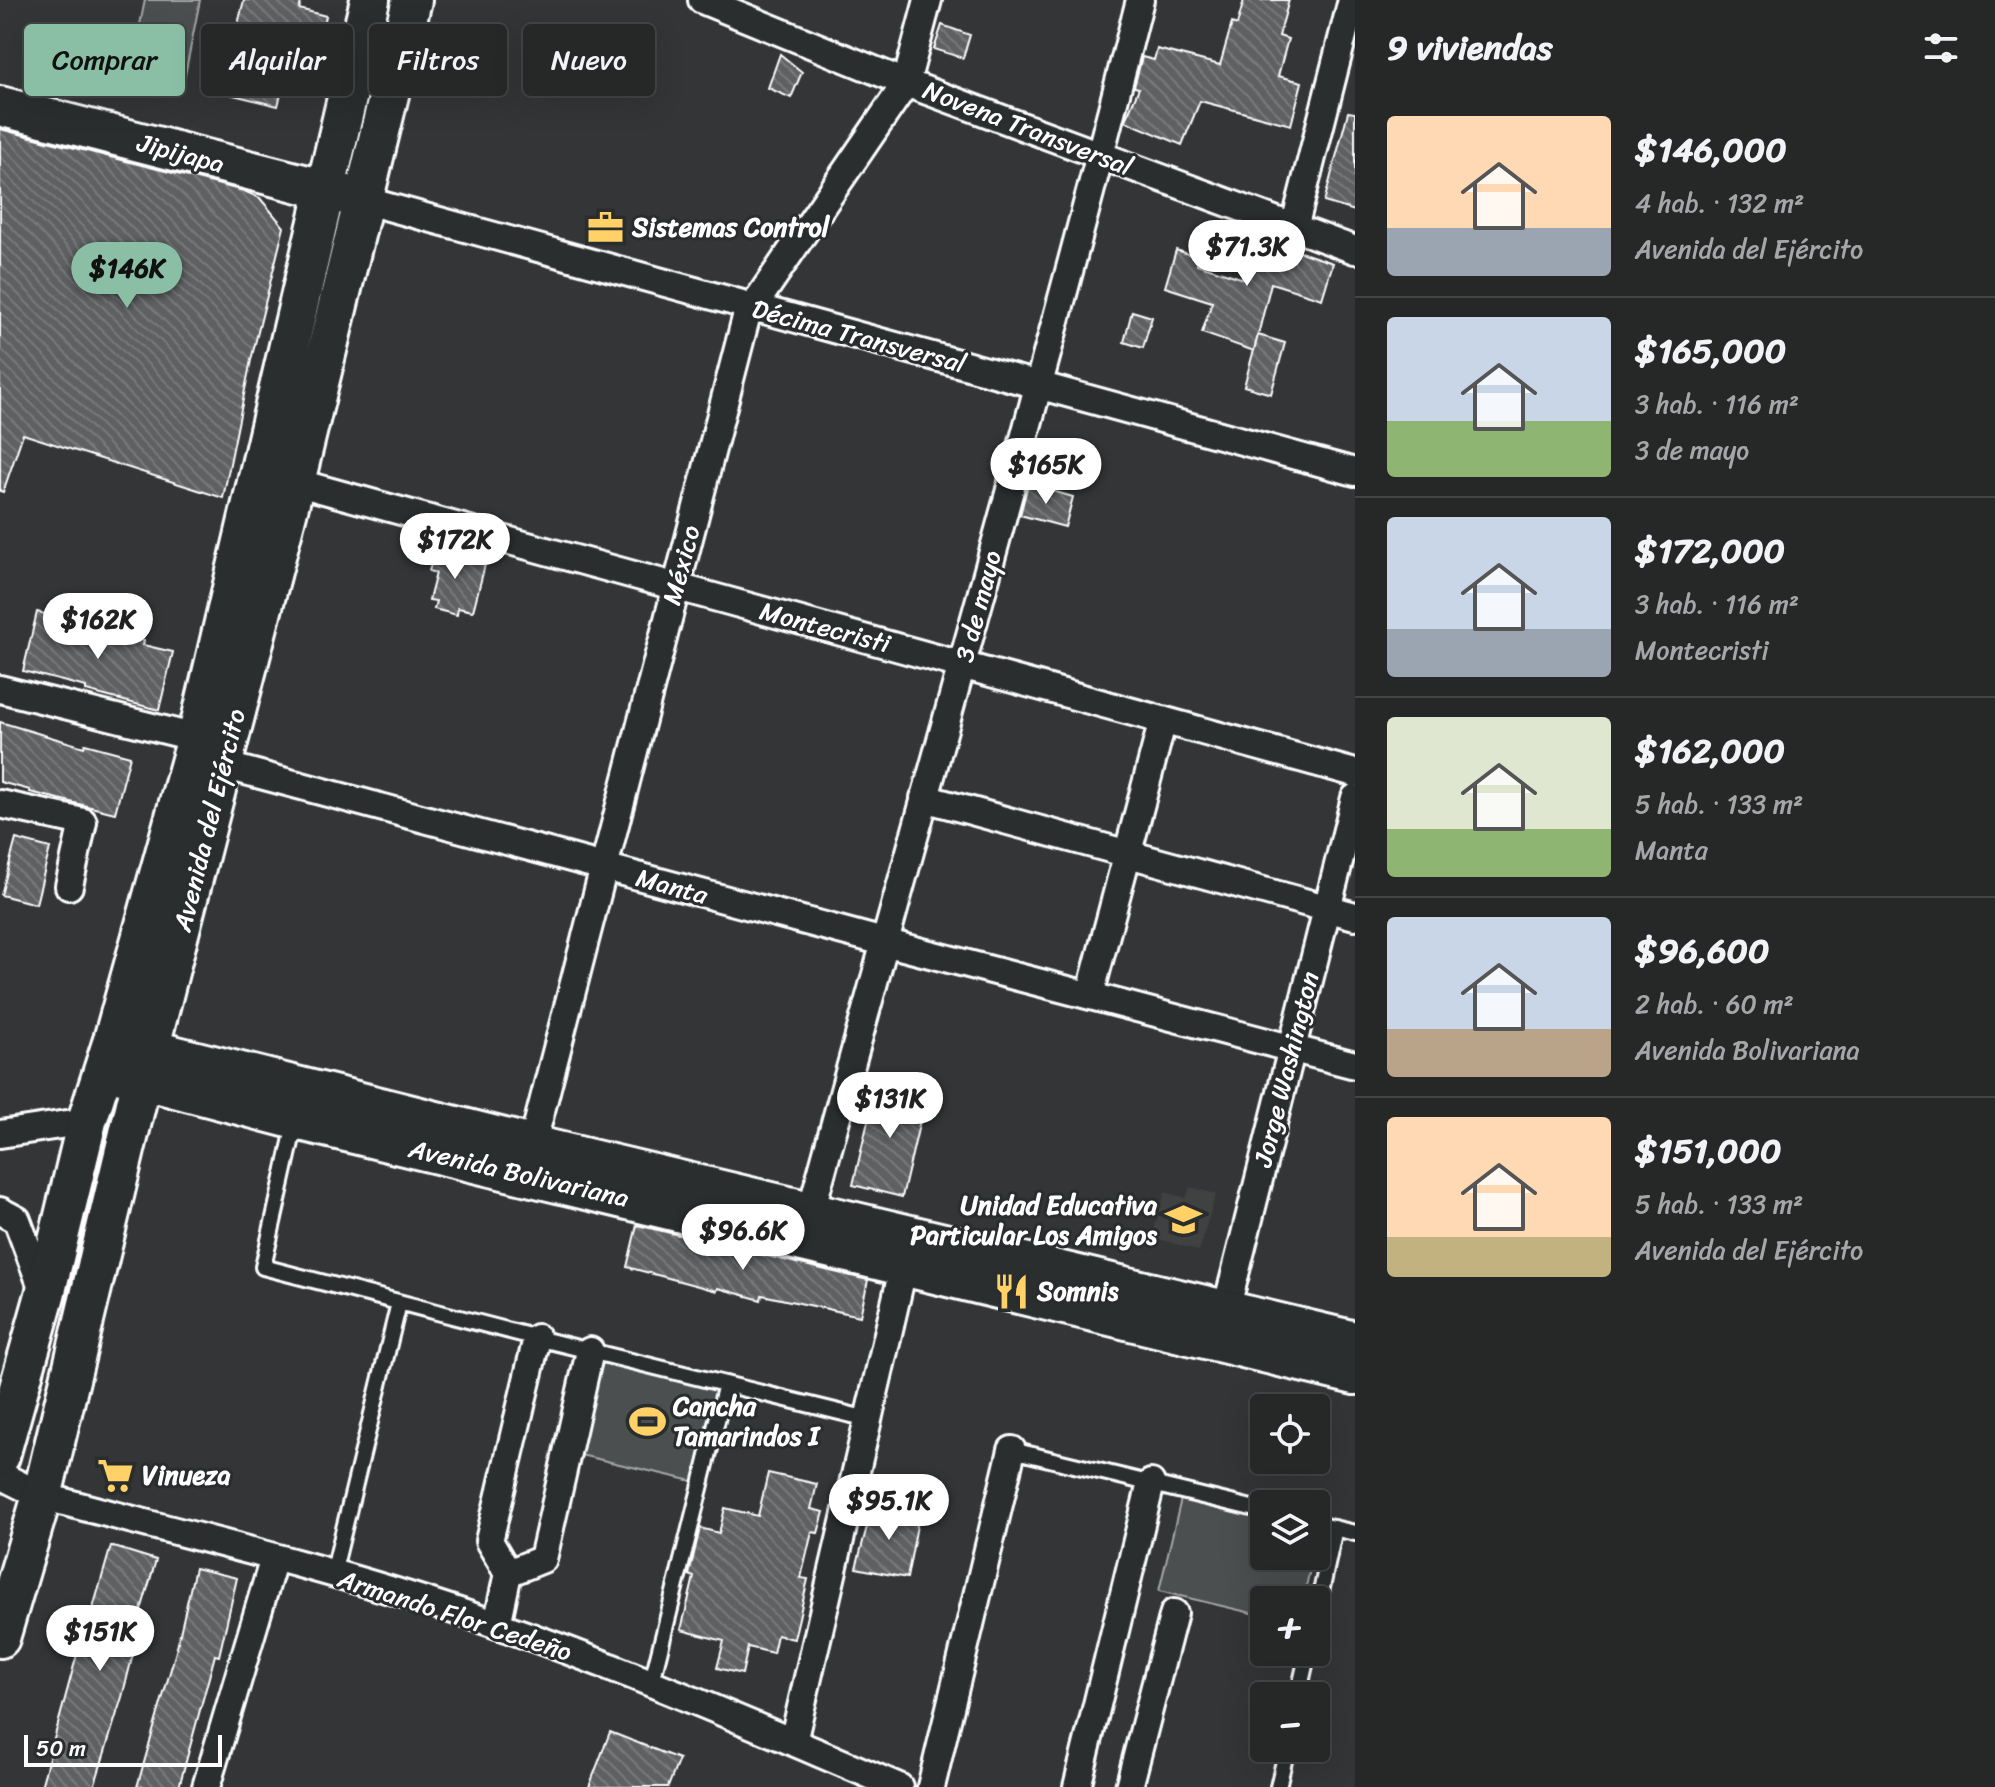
<!DOCTYPE html>
<html lang="es">
<meta charset="utf-8">
<style>
body{margin:0;font-family:Sriracha,sans-serif;background:#2e3030;color:#f1f3f6;height:100vh;display:flex;flex-direction:column;font-size:30px;white-space:nowrap}
*{box-sizing:border-box;margin:0}
p{font-size:26px;color:#a4a6a8}
.icon{flex:none;width:44px;height:44px;fill:none;stroke:currentColor;stroke-width:2;stroke-linecap:round;stroke-linejoin:round}
.map{position:relative;flex:1;overflow:hidden}
.details{display:flex;flex-direction:column;background:#262828;width:640px}
.details>*{flex:none}
.banner{position:absolute;left:24px;top:24px;width:760px;height:72px;display:flex;gap:16px}
.controls{position:absolute;left:1250px;top:1394px;display:grid;gap:16px}
.controls a{display:grid;place-items:center;width:80px;height:80px;border-radius:8px;background:#262828;box-shadow:0 8px 32px #0002,0 0 0 2px #424445;font-size:40px}
.scale{position:absolute;left:24px;bottom:20px;width:198px;box-sizing:border-box;padding-left:8px;border:4px solid #fff;border-top:0;font-size:22px;line-height:28px;white-space:nowrap;color:#fff;-webkit-text-stroke:6px #2a2d2e;paint-order:stroke}
.price{position:absolute;translate:-50% -68px;padding:0 18px;border-radius:28px;background:#fff;color:#222;font-size:26px;line-height:52px;filter:drop-shadow(0 2px 4px #0008)}
.price::after{content:'';position:absolute;left:50%;top:48px;width:24px;height:18px;margin-left:-12px;background:inherit;clip-path:polygon(0 0,100% 0,50% 100%)}
.price.on{background:#8abfa5;color:#111}
ul{padding:0;list-style:none}
li{display:flex;align-items:center;gap:24px;height:200px;padding:0 32px}
li+li{border-top:2px solid #424445}
li span{display:grid;place-items:center;flex:none;width:224px;height:160px;border-radius:8px;color:#555}
li>.icon{margin-inline-start:auto}
span .icon{width:96px;height:96px;fill:#fffc;stroke-width:1}
li b{font-size:34px}
h2{display:flex;justify-content:space-between;align-items:center;height:96px;padding:0 32px;font-size:34px}
.tag{padding:0 28px;border-radius:8px;background:#262828;box-shadow:0 8px 32px #0002,0 0 0 2px #424445;font-size:28px;line-height:72px}
.tag.on{background:#8abfa5;color:#111}
main{display:flex;flex:1;min-height:0}
.map>svg:first-child{display:block}
</style>
<main>
<div class="map">
<svg width="1355" height="1787" viewBox="0 0 1355 1787">
<defs>
<pattern id="building-back-hatch" width="6" height="6" patternUnits="userSpaceOnUse" patternTransform="scale(2)"><rect width="6" height="6" fill="#5f6162"/><path d="M-1 5l2 2M0 0l6 6M5-1l2 2" fill="none" stroke="#77797a"/></pattern>
</defs>
<rect width="100%" height="100%" fill="#333536"/>
<filter id="ink" filterUnits="userSpaceOnUse"><feTurbulence type="fractalNoise" baseFrequency=".0125" numOctaves="2"/><feDisplacementMap in="SourceGraphic" scale="16" xChannelSelector="R" yChannelSelector="G"/><feConvolveMatrix kernelMatrix="1 2 1 2 8 2 1 2 1" color-interpolation-filters="sRGB"/></filter>
<g filter="url(#ink)">
<path fill="#404243" d="M1190,1187l26,7 -17,57 -47,-14 13,-45 21,6z"/>
<path fill="#4c4f50" stroke="#a6a7a8" stroke-width="2" d="M145,0h55l-18,90 -53,-12z
M598,1360l121,29 -22,93 -121,-28z
M1181,1499l83,20v37h49l-10,44h-39v16l-105,-25z"/>
<path fill="url(#building-back-hatch)" stroke="#fff" stroke-width="2" d="M244,0h58l-3,9 27,7 -6,26 -24,-8 -18,72 -57,-14z
M1244,0h45l-10,36 9,3 -10,37 24,6 -11,43 -91,-24 -18,44 -57,-24 14,-33 -5,-1 8,-30 12,3 3,-11 63,16 12,-42 5,2z
M942,25l28,10 -7,23 -29,-9z
M780,54l22,18 -11,26 -23,-10z
M1348,112l7,1v98l-31,-9z
M0,129l244,62 16,7 24,29 -33,133 -28,138 -200,-64 -20,58 -3,-1z
M1255,237l78,26 -11,36 -51,-16 -17,68 -52,-18 10,-31 -47,-15 11,-37 22,7 -1,7 47,15z
M1132,311l20,6 -9,31 -19,-6z
M1258,335l27,8 -14,51 -27,-8z
M1028,484l45,13 -8,30 -45,-12z
M436,547l50,14 -13,50 -15,-3 -1,7 -23,-6 2,-8 -7,-1 7,-27 -7,-2z
M37,612l60,15 47,14 -1,4 30,7 -14,58 -73,-19v-4l-63,-16z
M0,722l84,25 1,-3 45,12 -15,57 -85,-21v-2l-30,-8z
M16,839l34,9 -14,56 -35,-9z
M877,1083l49,12 -24,102 -49,-12z
M637,1225l231,55 -8,36 -98,-21 -1,5 -43,-12 -1,3 -90,-24z
M768,1473l49,11 -6,25 13,3 -6,21 -6,-1 -11,46 7,1 -14,60 -17,-4 -4,18 -25,-6 -6,27 -25,-6 7,-27 -43,-11 13,-53 -5,-2 11,-47 19,5 6,-25 33,8z
M873,1504l46,11 -12,63 -51,-10z
M111,1546l45,14 -22,74 4,1 -16,62 -28,90h-53l45,-166 3,1z
M195,1568l42,10 -18,78 -4,-1 -36,132h-42l39,-136z
M610,1732l69,27 -11,28h-79z"/>
<g fill="none" stroke-linecap="round" stroke-linejoin="round">
<defs>
<path id="lane" d="M296,1120l-33,147 274,71 331,81
M1012,1450l252,61
M1316,1524l39,9
M333,1574l66,-271
M1316,1615l19,-87
M651,1685l75,-301
M1298,1696l10,-44
M1278,1787l9,-39"/>
<path id="street" d="M702,0l204,83 449,167
M363,200l992,272
M1294,228l58,-228
M295,482l1060,291
M0,689l197,49 26,27 661,177 471,123
M924,798l431,118
M0,804l83,18 -14,64
M1090,995l73,-275
M0,1134l87,-13
M528,1161l221,-855 4,1 153,-224 22,-83
M0,1211l17,9 28,75
M811,1211c110,-404 226,-806 329,-1211
M1222,1326l133,-528
M0,1475l42,21c134,36 270,68 402,111 155,50 305,117 455,180
M508,1573l35,-14 47,-208
M497,1625l11,-52 -19,-32 48,-203
M793,1742l111,-477
M206,1787l68,-229
M931,1787l81,-337
M1077,1787l74,-304
M1129,1787l45,-174"/>
<path id="secondary" d="M0,106l350,90
M125,1043l407,102 823,196
M118,1073l178,47 1059,255
M0,1456l45,-161 42,-174 26,-81 84,-302 173,-738
M0,1638l42,-142 107,-446 146,-568 117,-482"/>
</defs>
<use href="#lane" stroke="#fff" stroke-width="20"/>
<use href="#street" stroke="#fff" stroke-width="32"/>
<use href="#secondary" stroke="#fff" stroke-width="44"/>
<use href="#lane" stroke="#2a2d2e" stroke-width="14"/>
<use href="#street" stroke="#2a2d2e" stroke-width="26"/>
<use href="#secondary" stroke="#2a2d2e" stroke-width="38"/>
</g>
</g>
<defs>
<symbol id="office-bare" viewBox="-9 -9 18 18"><path d="M-6-3h4V-5.5h4V-3h4V5H-6ZM-1-4.5V-3h2v-1.5ZM-6 0V1H6V0Z" fill="#ffd166" stroke="#2a2d2e" stroke-width="2.5" paint-order="stroke"/></symbol>
<symbol id="school-bare" viewBox="-9 -9 18 18"><path d="M0-5L7-2L0 1L-7-2ZM-4 1L0 2.5L4 1V4Q0 6-4 4Z" fill="#ffd166" stroke="#2a2d2e" stroke-width="2.5" paint-order="stroke"/></symbol>
<symbol id="restaurant-bare" viewBox="-9 -9 18 18"><path d="M-5-6h1v4h1v-4h1v4h1v-4h1v5L-1.5 .5V6h-2V.5L-5-1ZM5-6V6H3V1.5H1.5Q1.5-4 5-6Z" fill="#ffd166" stroke="#2a2d2e" stroke-width="2.5" paint-order="stroke"/></symbol>
<symbol id="stadium-bare" viewBox="-9 -9 18 18"><path d="M0-5a6.5 5 0 1 0 0 10a6.5 5 0 1 0 0-10ZM-3.5-1.8h7v3.6h-7Z" fill="#ffd166" stroke="#2a2d2e" stroke-width="2.5" paint-order="stroke"/></symbol>
<symbol id="supermarket-bare" viewBox="-9 -9 18 18"><path d="M-6-5.5h2.5l.6 2H6L4.5 2H-2.5L-4.4-4H-6ZM-1.5 3.2a1.3 1.3 0 1 0 .1 0ZM3 3.2a1.3 1.3 0 1 0 .1 0Z" fill="#ffd166" stroke="#2a2d2e" stroke-width="2.5" paint-order="stroke"/></symbol>
</defs>
<g fill-rule="evenodd">
<use href="#office-bare" x="580" y="202" width="51" height="51"/>
<use href="#school-bare" x="1158" y="1194" width="51" height="51"/>
<use href="#restaurant-bare" x="986" y="1266" width="51" height="51"/>
<use href="#stadium-bare" x="622" y="1396" width="51" height="51"/>
<use href="#supermarket-bare" x="90" y="1450" width="51" height="51"/>
</g>
<g text-anchor="middle" stroke-width="6" stroke-linejoin="round" paint-order="stroke">
<g font-size="26" fill="#fff" stroke="#2a2d2e">
<text transform="translate(1028 128) rotate(21)" y="9">Novena Transversal</text>
<text transform="translate(181 153) rotate(15)" y="9">Jipijapa</text>
<text transform="translate(859 336) rotate(15)" y="9">Décima Transversal</text>
<text transform="translate(681 565) rotate(-75)" y="9">México</text>
<text transform="translate(978 606) rotate(-75)" y="9">3 de mayo</text>
<text transform="translate(825 627) rotate(15)" y="9">Montecristi</text>
<text transform="translate(209 820) rotate(-76)" y="9">Avenida del Ejército</text>
<text transform="translate(672 886) rotate(15)" y="9">Manta</text>
<text transform="translate(1286 1069) rotate(-76)" y="9">Jorge Washington</text>
<text transform="translate(519 1173) rotate(13)" y="9">Avenida Bolivariana</text>
<text transform="translate(455 1615) rotate(18)" y="9">Armando Flor Cedeño</text>
</g>
<g font-size="26" font-weight="bold" fill="#fff" stroke="#2a2d2e" text-anchor="start">
<text x="632" y="236">Sistemas Control</text>
<text x="1157" y="1214" text-anchor="end">Unidad Educativa<tspan x="1157" dy="30">Particular Los Amigos</tspan></text>
<text x="1037" y="1300">Somnis</text>
<text x="673" y="1415">Cancha<tspan x="673" dy="30">Tamarindos I</tspan></text>
<text x="142" y="1484">Vinueza</text>
</g>
</g>
</svg>
<div class="controls">
<a><svg class="icon" aria-label="locate" viewBox="0 0 24 24"><circle cx="12" cy="12" r="6"/><path d="M12 2v4M12 18v4M2 12h4M18 12h4"/></svg></a>
<a><svg class="icon" aria-label="layers" viewBox="0 0 24 24"><path d="M12 4l9 5-9 5-9-5zM3 14l9 5 9-5"/></svg></a>
<a>+</a>
<a>−</a>
</div>
<div class="scale">50 m</div>
<b class="price" style="left:1247px;top:288px">$71.3K</b>
<b class="price on" style="left:127px;top:310px">$146K</b>
<b class="price" style="left:1046px;top:506px">$165K</b>
<b class="price" style="left:455px;top:581px">$172K</b>
<b class="price" style="left:98px;top:661px">$162K</b>
<b class="price" style="left:890px;top:1140px">$131K</b>
<b class="price" style="left:743px;top:1272px">$96.6K</b>
<b class="price" style="left:889px;top:1542px">$95.1K</b>
<b class="price" style="left:100px;top:1673px">$151K</b>
<div class="banner">
<a class="tag on">Comprar</a>
<a class="tag">Alquilar</a>
<a class="tag">Filtros</a>
<a class="tag">Nuevo</a>
</div>
</div>
<section class="details">
<h2>9 viviendas<svg class="icon" aria-label="filters" viewBox="0 0 24 24"><path d="M4 7h16M4 17h16"/><circle cx="9" cy="7" r="2"/><circle cx="15" cy="17" r="2"/></svg></h2>
<ul>
<li><span style="background:linear-gradient(#ffd9b3 70%,#9aa5b1 0)"><svg class="icon" aria-label="home" viewBox="0 0 24 24"><path d="M3 11l9-7 9 7M6 9v11h12V9"/></svg></span><div><b>$146,000</b><p>4 hab. · 132 m²</p><p>Avenida del Ejército</p></div></li>
<li><span style="background:linear-gradient(#c9d6e8 65%,#8fb573 0)"><svg class="icon" aria-label="home" viewBox="0 0 24 24"><path d="M3 11l9-7 9 7M6 9v11h12V9"/></svg></span><div><b>$165,000</b><p>3 hab. · 116 m²</p><p>3 de mayo</p></div></li>
<li><span style="background:linear-gradient(#c9d6e8 70%,#9aa5b1 0)"><svg class="icon" aria-label="home" viewBox="0 0 24 24"><path d="M3 11l9-7 9 7M6 9v11h12V9"/></svg></span><div><b>$172,000</b><p>3 hab. · 116 m²</p><p>Montecristi</p></div></li>
<li><span style="background:linear-gradient(#dfe7d0 70%,#8fb573 0)"><svg class="icon" aria-label="home" viewBox="0 0 24 24"><path d="M3 11l9-7 9 7M6 9v11h12V9"/></svg></span><div><b>$162,000</b><p>5 hab. · 133 m²</p><p>Manta</p></div></li>
<li><span style="background:linear-gradient(#c9d6e8 70%,#b9a48a 0)"><svg class="icon" aria-label="home" viewBox="0 0 24 24"><path d="M3 11l9-7 9 7M6 9v11h12V9"/></svg></span><div><b>$96,600</b><p>2 hab. · 60 m²</p><p>Avenida Bolivariana</p></div></li>
<li><span style="background:linear-gradient(#ffd9b3 75%,#c2b280 0)"><svg class="icon" aria-label="home" viewBox="0 0 24 24"><path d="M3 11l9-7 9 7M6 9v11h12V9"/></svg></span><div><b>$151,000</b><p>5 hab. · 133 m²</p><p>Avenida del Ejército</p></div></li>
</ul>
</section>
</main>
